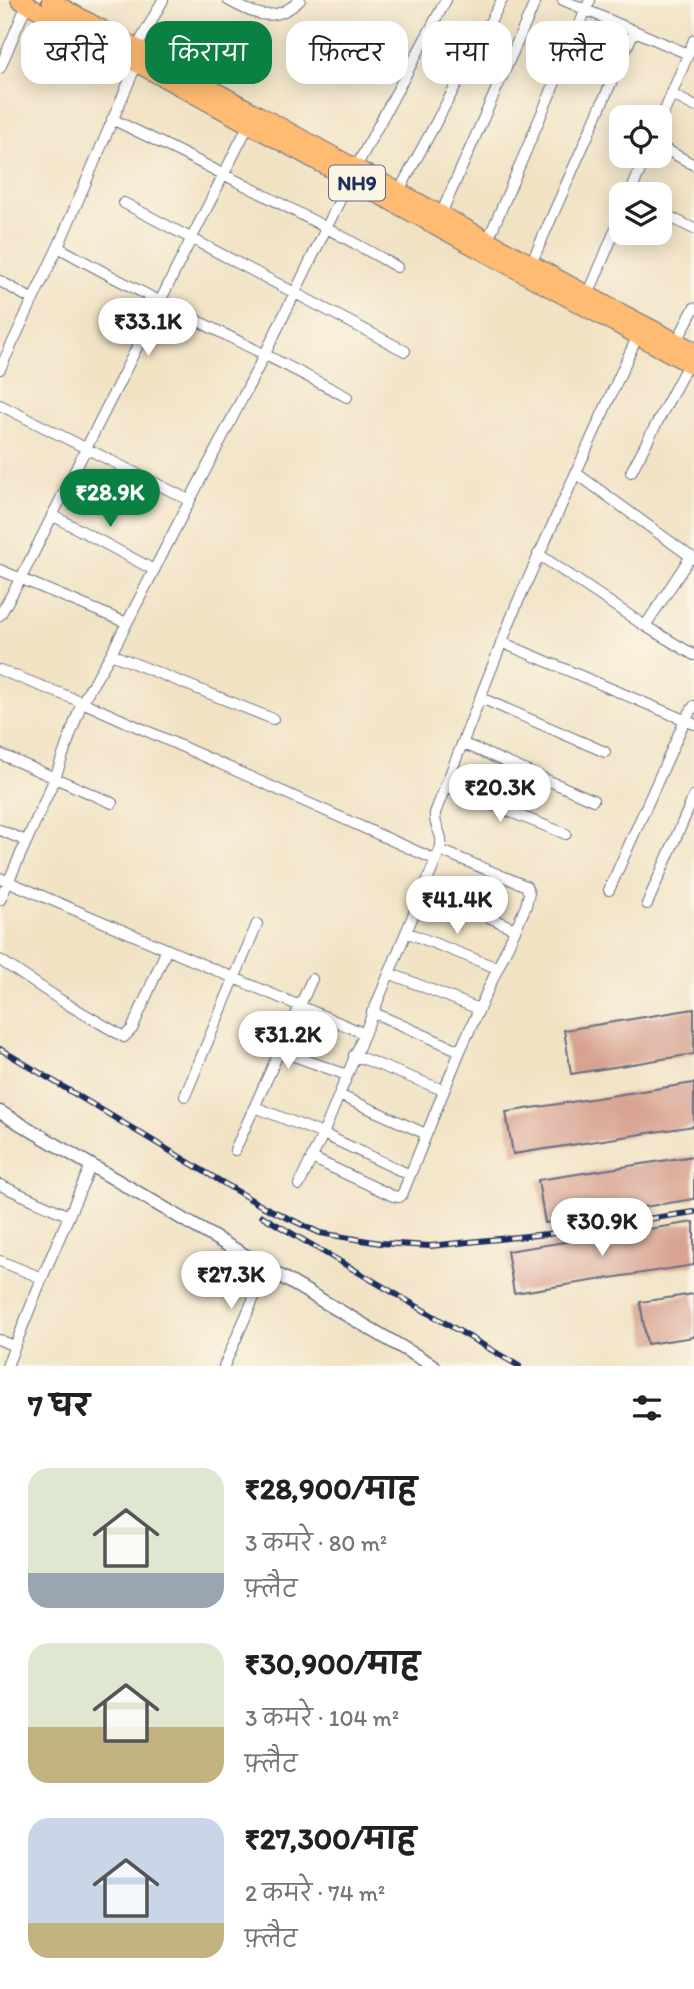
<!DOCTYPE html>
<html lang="hi">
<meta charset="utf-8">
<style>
body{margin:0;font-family:Itim,"Playpen Sans Deva",sans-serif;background:#f2f2f2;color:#202124;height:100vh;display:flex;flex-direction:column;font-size:26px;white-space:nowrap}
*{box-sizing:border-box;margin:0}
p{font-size:23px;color:#757577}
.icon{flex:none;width:38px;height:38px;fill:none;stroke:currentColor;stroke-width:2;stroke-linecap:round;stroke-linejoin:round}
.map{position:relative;height:1366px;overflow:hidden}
.details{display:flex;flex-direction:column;background:#fff;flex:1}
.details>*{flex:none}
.top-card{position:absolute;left:21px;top:21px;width:653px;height:63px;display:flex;gap:14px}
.controls{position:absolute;left:609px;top:105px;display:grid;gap:14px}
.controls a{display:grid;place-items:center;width:63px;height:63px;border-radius:14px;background:#fff;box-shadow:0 4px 18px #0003;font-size:35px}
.price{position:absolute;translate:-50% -60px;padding:0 16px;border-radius:24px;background:#fff;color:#222;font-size:23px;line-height:46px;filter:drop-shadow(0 2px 4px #0008)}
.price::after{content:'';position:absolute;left:50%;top:42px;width:21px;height:16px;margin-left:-10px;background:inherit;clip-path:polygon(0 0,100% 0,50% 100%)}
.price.selected{background:#0b8043;color:#fff}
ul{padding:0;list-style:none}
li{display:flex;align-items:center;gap:21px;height:175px;padding:0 28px}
li span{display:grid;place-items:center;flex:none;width:196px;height:140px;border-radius:21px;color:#555}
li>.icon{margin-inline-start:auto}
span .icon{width:84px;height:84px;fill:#fffc;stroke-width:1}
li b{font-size:30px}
h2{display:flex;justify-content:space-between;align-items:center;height:84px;padding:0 28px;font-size:30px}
.pill{padding:0 24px;border-radius:21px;background:#fff;box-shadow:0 4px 18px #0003;font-size:24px;line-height:63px}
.pill.selected{background:#0b8043;color:#fff}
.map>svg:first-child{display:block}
</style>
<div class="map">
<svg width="694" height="1366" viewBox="0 0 694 1366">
<rect width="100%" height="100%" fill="#fcf5e5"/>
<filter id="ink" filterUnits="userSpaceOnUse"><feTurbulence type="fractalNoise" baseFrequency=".0143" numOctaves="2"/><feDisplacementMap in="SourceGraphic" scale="14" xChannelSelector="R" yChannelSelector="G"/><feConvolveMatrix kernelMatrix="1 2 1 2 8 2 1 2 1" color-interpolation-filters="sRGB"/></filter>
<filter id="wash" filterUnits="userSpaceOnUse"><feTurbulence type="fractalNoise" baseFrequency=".00686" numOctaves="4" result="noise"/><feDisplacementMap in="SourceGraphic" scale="28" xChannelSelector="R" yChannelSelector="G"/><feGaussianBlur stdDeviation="1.57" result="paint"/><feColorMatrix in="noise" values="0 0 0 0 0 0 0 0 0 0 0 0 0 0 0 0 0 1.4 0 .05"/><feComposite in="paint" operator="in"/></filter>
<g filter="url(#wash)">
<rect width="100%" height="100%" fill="#f1e2c4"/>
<g id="blocks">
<path fill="#d8a291" d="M694,1009v45l-123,20 -7,-44z
M694,1083v43l-181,28 -7,-42z
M694,1156v43l-149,24 -7,-43z
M694,1222v43l-180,28 -7,-42z
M694,1294v43l-47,7 -7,-42z"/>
</g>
</g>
<g filter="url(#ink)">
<use href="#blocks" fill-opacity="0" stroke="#666e82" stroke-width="2"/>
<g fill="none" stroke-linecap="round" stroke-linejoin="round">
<defs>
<path id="minor" d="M228,0c26,15 47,24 72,0
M563,0l125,54
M137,47l26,-47
M0,68l27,-64
M671,94l23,12
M112,119c97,47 192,95 285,148
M660,122l34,-82
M660,146l34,19
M399,191l103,-191
M630,194l16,-38
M124,203l281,148
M660,212l34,17
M441,214l95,-214
M488,240l102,-240
M58,247c95,54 193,99 289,150
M531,264l103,-233
M0,281l33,19
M588,295l33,-79
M677,341l17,-33
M0,369l58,-122 79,-184
M0,405l189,95
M631,472l57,-108
M576,473l118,86
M52,515l102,55
M538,554l107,72 49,29
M0,570l127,53
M0,615l21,-37 228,-454
M645,626l46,-70
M501,642l193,82
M111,654l162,65
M0,670l82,32 354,158
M481,698l124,54
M462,743l131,57
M0,754l112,49
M445,786l121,48
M0,830l26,11
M0,878l363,155
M425,888l90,41
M609,890l76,-170 9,-14
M0,900l55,-122 27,-76 29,-48 154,-300 91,-187 90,-167
M647,904l47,-108
M406,932l91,36
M0,960l62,41 62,36 8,-8 35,-80
M389,973l90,36
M372,1012l88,39
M280,1051l67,24
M354,1055l89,35
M339,1095l87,39
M185,1096l72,-172
M255,1107l68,27 87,41
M235,1150l77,-171
M312,1158l81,38 6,1 3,-2 58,-144 66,-145 3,-13 -3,-7 -86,-36
M0,1185l69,31
M299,1185l24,-51 117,-284c5,-18 -7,-21 -5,-37l81,-207 121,-269
M0,1261l42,17
M0,1340l14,6
M7,1366l35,-88 49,-113
M224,1366l43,-98"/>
<path id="tertiary" d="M0,1112l434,254"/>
<path id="primary" d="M19,0l675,367
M50,0l552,302 92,48"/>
</defs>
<use href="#minor" stroke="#666e82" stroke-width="12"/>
<use href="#tertiary" stroke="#666e82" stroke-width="15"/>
<use href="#primary" stroke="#666e82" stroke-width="18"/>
<use href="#minor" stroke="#fff" stroke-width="10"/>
<use href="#tertiary" stroke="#fff" stroke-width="12"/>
<use href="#primary" stroke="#ffbb71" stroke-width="16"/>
<defs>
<path id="rail" d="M0,1049l260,156 60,28 60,10 50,3 117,-12 147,-22
M262,1216l257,150"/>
</defs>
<use href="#rail" stroke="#1b2f5e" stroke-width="6"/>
<use href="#rail" stroke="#fcf5e5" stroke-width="3.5" stroke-dasharray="10" stroke-linecap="butt"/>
</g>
</g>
<g text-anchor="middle" stroke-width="7" stroke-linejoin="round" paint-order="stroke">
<rect fill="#fcf5e5" stroke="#5e6a86" stroke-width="2" x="329" y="165.5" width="56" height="35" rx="5"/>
<g font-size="21" font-weight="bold" fill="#1b2f5e">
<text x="357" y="190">NH9</text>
</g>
</g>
</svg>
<div class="controls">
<a><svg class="icon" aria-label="locate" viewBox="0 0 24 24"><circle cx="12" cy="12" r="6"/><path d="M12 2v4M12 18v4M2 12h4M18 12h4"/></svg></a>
<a><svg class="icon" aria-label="layers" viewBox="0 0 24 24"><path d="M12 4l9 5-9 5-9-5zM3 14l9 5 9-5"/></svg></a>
</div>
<b class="price" style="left:148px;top:358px">₹33.1K</b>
<b class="price selected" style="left:110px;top:529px">₹28.9K</b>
<b class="price" style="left:500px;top:824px">₹20.3K</b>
<b class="price" style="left:457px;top:936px">₹41.4K</b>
<b class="price" style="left:288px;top:1071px">₹31.2K</b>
<b class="price" style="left:602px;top:1258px">₹30.9K</b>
<b class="price" style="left:231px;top:1311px">₹27.3K</b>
<div class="top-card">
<a class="pill">खरीदें</a>
<a class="pill selected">किराया</a>
<a class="pill">फ़िल्टर</a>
<a class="pill">नया</a>
<a class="pill">फ़्लैट</a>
</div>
</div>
<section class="details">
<h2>7 घर<svg class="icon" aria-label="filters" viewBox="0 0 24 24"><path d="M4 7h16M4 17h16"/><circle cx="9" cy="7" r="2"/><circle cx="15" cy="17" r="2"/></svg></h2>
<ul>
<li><span style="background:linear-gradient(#dfe7d0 75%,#9aa5b1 0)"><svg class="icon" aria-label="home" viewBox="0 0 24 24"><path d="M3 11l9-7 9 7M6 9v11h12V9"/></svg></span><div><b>₹28,900/माह</b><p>3 कमरे · 80 m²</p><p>फ़्लैट</p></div></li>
<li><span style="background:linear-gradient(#dfe7d0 60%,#c2b280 0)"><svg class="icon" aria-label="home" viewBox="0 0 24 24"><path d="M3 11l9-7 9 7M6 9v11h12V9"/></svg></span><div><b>₹30,900/माह</b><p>3 कमरे · 104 m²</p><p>फ़्लैट</p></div></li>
<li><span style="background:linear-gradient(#c9d6e8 75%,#c2b280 0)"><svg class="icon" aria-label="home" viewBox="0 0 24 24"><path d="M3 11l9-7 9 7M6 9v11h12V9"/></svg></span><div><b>₹27,300/माह</b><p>2 कमरे · 74 m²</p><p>फ़्लैट</p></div></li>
</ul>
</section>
